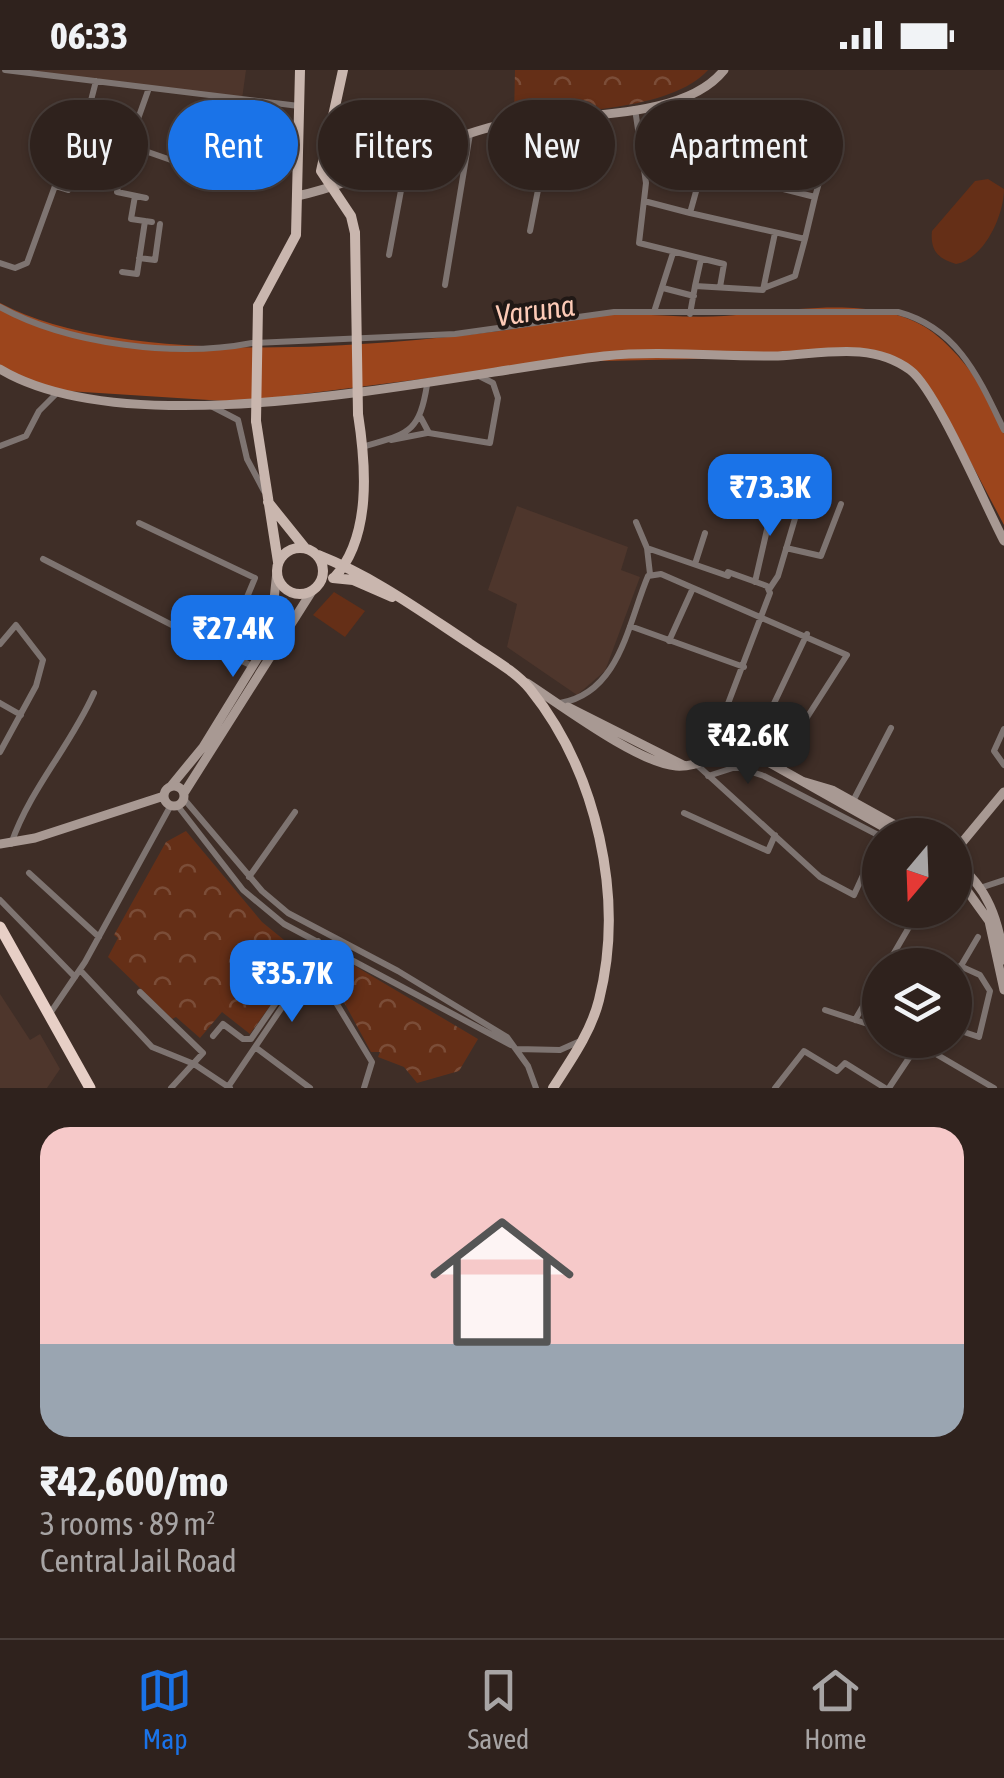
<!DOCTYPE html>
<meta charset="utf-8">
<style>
body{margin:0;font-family:"Asap Condensed",sans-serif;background:#372a26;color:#f1f3f6;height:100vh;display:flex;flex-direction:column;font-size:38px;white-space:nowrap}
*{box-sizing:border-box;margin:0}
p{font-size:32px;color:#a7a4a4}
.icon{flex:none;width:55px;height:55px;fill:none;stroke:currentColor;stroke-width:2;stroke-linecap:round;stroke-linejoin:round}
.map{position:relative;height:1018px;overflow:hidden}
.sheet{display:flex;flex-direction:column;background:#2f221d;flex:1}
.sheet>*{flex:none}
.banner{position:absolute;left:30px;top:30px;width:945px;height:90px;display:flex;gap:20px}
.needle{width:65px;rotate:199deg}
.controls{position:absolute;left:862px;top:748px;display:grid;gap:20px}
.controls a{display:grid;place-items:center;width:110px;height:110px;border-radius:50%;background:#2f221d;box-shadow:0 2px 8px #0004,0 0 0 2px #4a3f3b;font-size:50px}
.price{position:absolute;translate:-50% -85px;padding:0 22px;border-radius:20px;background:#1a73e8;color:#fff;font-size:32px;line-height:65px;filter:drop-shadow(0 2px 5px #0008)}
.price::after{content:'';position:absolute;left:50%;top:60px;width:30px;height:22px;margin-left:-15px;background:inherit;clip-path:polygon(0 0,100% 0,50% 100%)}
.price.active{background:#222;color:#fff}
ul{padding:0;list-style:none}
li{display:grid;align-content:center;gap:20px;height:530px;padding:0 40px}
li span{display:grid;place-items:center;height:310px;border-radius:30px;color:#555}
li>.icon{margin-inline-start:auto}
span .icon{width:180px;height:180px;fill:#fffc;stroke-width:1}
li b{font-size:42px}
.tag{padding:0 35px;border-radius:45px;background:#2f221d;box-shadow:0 2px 8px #0004,0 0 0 2px #4a3f3b;font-size:35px;line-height:90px}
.tag.active{background:#1a73e8;color:#fff}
.status{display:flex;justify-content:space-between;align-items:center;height:70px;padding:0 50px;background:#2f221d;direction:ltr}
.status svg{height:28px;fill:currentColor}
.dock{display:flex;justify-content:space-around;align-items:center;height:140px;border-top:2px solid #4a3f3b;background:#2f221d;font-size:28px;color:#a7a4a4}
.dock a{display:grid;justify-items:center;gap:5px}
.dock .active{color:#1a73e8}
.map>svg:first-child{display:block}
</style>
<div class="status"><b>06:33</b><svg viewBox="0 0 49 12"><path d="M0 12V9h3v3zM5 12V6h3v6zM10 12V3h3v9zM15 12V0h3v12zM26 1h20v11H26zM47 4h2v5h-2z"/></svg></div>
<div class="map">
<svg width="1004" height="1018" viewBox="0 0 1004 1018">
<defs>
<pattern id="park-crowns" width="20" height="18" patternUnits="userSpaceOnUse" patternTransform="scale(2.5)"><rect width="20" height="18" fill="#652f17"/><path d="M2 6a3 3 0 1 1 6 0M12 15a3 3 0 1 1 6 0" fill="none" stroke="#7b4d38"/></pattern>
</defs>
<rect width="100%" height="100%" fill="#3f2e27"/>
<path fill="#4e362c" d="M5,0h241l-4,29z
M517,436l111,41 -7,23 19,7 -35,94 -28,24 -70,-48 10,-43 -29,-14z
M0,924l30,46 10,-6 20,35 -13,19h-47z"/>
<path fill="url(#park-crowns)" d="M515,0h193c-37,41 -140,41 -194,48z
M186,761l76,91 38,31 2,8 -52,73 -28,-22 -22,26 -24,-21 -4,2 -64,-62 10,-19 -4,-3 52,-93z
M319,886h19l140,83 -19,32 -42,12 -13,-16 -26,-10 2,-5h-9z"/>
<path fill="#652f17" d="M988,109l16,10c0,27 -20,70 -48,75 -18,-5 -26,-14 -24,-33l43,-50z
M334,522l31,19 -20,26 -32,-22z"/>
<path fill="#9c451c" d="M0,233c120,64 365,45 499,28 35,-4 70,-14 105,-16 40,-3 80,4 120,1 62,-4 145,-22 201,11 29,17 73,74 79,107 0,28 0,63 0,91l-65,-123 -40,-41 -30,-12 -84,8 -230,5 -315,40 -188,-12 -52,-20z"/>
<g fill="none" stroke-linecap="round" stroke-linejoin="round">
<path stroke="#7e7471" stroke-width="6" d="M5,0l294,36
M679,30l13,44 45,12 -6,20 84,21 9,-32
M635,39l11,74 -7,60 85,21 -4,23
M92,69l34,11
M692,74l3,17
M128,75l63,22
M731,106l-29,-6 -12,43 115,26 10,-42
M135,126l-4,23 21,3
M146,128l-29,-6 7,-34 25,-70
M644,131l46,12
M530,161l22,-113
M389,185l18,-97
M139,188l16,2 5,-36
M0,193l15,5 12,-5 28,-77 13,4 28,-109
M122,202l15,2 8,-53
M445,215l25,-151
M695,216l6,-27
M663,218l31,8
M764,218l31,-12 10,-37
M0,237c67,37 176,51 252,36l203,-9 159,-22h284c60,16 81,66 106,118
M654,242l19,-59
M690,244l5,-28 68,4 12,-57
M211,336l27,14 9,39 17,32
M421,348l8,15 61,10 8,-45 -5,-15 -14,-7
M391,370l36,-7
M0,376l26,-10 13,-25 19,-19
M363,377c45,-14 56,-13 64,-62
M636,452l11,26 3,26
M139,453l116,55 -31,74
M647,478l81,28
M786,478l35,8 20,-52
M43,489l209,107
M695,494l10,-31
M755,512l16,-70
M770,518l8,-12 21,-71
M630,556l114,41
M669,571l24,-53
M0,574l16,-19 27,35 -7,26 -36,66
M0,633l21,12
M560,633c60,-10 68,-80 88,-127l13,-2 186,81 -50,78 -14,36
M1004,659l-10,22 10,14
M797,663l-29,-17 39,-82
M707,689l63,-166 -3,-7 -39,-14
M696,694l124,113 34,18 26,-57
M708,706l28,-9 28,9 116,60
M184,729l78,92 26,22 110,58 109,66 21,29 8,22
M853,731l38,-73
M177,735l66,85 41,34 227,121
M684,743l84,38 7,-16
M11,774c20,-57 59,-97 83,-151
M29,803l70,64
M249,807l46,-65
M980,818l24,-8
M0,830l75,77
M312,893l60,99 -8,26
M887,895l32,-55
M80,900l72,77 42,17 36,24
M955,906l23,-39
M140,922l63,61 -32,35
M825,940l55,18
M51,942l34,-50 86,-157
M855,950l25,-43
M955,959l24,8 11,-46 -10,-16 -20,-9
M213,966l10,-12 20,15h8l55,-80 4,-19
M912,970l82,48
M255,977l55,41
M517,979l43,1 18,-8
M228,1017l84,-124 6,-22
M775,1018l29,-37 33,20 8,-8 40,25
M889,1018l30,-45"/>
<path stroke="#a89993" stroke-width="9" d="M297,126c65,-14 123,-49 187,-67 67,-20 195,-2 240,-59
M0,299c135,81 450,5 604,-13 57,-6 116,1 174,0 44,-2 93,-15 132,14 26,19 75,135 94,171
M527,613c34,22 111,80 149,83 26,2 50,-19 76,-13l146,82
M568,637l117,59
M805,712l27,8 81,45
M164 726a10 10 0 1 1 20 0a10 10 0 1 1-20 0Z
M171,716l32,-39 67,-109 7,-67
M184,723l128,-202
M0,774l35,-6 129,-42
M955,781l49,-59
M955,792c33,25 44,59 49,98
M955,804l34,47 15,69"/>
<path stroke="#c9b6ae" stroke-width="10" d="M343,0l-22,101 30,45 4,17
M258,236l38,-71 4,-165
M256,351l22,141
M268,432l37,46
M277 501a23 23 0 1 1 46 0a23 23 0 1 1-46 0Z
M318,485c56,22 101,55 151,88 20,14 45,27 61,46 67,83 95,209 69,311 -8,32 -28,60 -46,88
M333,508l20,2 39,17
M334,508c38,-41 32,-113 24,-164"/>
<path stroke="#e7cfc6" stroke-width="11" d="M0,857l90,161"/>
<path stroke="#c9b6ae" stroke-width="10" d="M355,163l3,181
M256,351l2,-115"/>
</g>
<g text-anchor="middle" stroke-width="8" stroke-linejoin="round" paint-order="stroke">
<g font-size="30" font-style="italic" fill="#fccab6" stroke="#201815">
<text transform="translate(535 241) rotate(-8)" y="10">Varuna</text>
</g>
</g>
</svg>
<div class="controls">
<a><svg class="needle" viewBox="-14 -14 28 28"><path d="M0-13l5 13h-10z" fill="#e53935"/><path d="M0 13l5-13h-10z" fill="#a7a4a4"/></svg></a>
<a><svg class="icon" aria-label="layers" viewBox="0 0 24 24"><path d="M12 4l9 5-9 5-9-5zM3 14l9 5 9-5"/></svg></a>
</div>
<b class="price" style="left:770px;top:469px">₹73.3K</b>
<b class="price" style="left:233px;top:610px">₹27.4K</b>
<b class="price active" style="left:748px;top:717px">₹42.6K</b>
<b class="price" style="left:292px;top:955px">₹35.7K</b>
<div class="banner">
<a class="tag">Buy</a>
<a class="tag active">Rent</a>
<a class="tag">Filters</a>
<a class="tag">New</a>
<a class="tag">Apartment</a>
</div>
</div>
<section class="sheet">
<ul>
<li><span style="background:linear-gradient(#f6c9c9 70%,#9aa5b1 0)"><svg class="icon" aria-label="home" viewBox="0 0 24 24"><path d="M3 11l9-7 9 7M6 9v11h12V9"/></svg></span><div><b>₹42,600/mo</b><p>3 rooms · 89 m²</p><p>Central Jail Road</p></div></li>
</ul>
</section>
<nav class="dock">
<a class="active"><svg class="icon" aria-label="map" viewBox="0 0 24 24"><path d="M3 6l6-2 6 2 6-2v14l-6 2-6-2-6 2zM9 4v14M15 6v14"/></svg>Map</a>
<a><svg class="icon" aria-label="saved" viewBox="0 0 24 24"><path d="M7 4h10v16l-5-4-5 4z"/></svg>Saved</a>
<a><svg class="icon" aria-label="home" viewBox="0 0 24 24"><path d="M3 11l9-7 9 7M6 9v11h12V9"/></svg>Home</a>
</nav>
